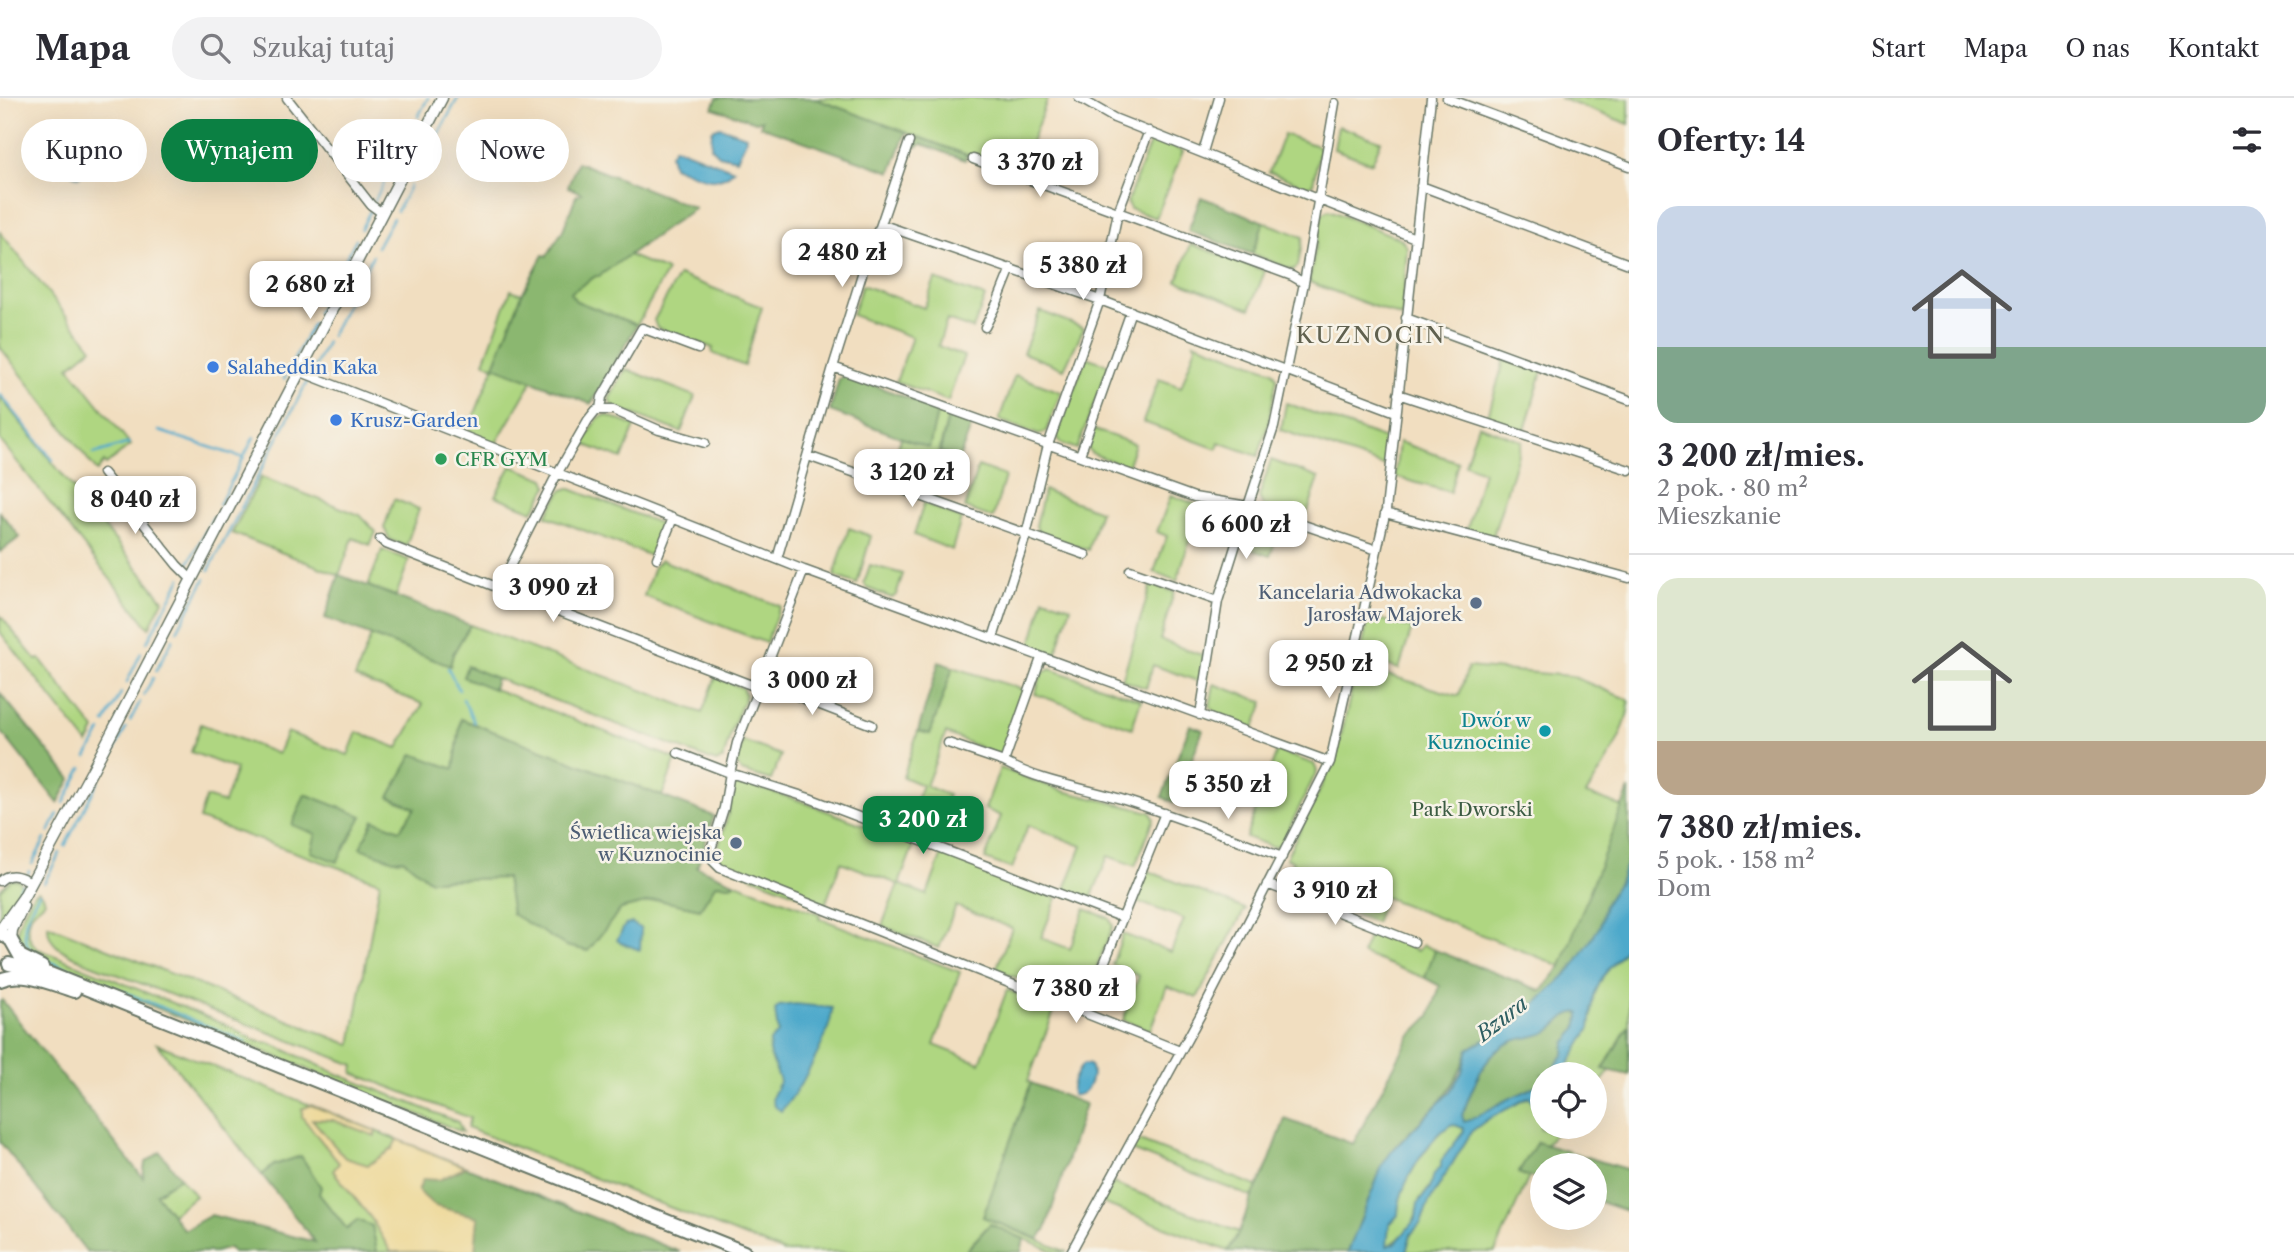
<!DOCTYPE html>
<html lang="pl">
<meta charset="utf-8">
<style>
body{margin:0;font-family:"Libre Caslon Text",serif;background:#f2f2f3;color:#2b2b33;height:100vh;display:flex;flex-direction:column;font-size:26px;white-space:nowrap}
*{box-sizing:border-box;margin:0}
p{font-size:23px;color:#7c7c81}
.icon{flex:none;width:38px;height:38px;fill:none;stroke:currentColor;stroke-width:2;stroke-linecap:round;stroke-linejoin:round}
.map{position:relative;flex:1;overflow:hidden}
.details{display:flex;flex-direction:column;background:#fff;width:665px}
.details>*{flex:none}
.banner{position:absolute;left:21px;top:21px;width:665px;height:63px;display:flex;gap:14px}
.fabs{position:absolute;left:1530px;top:964px;display:grid;gap:14px}
.fabs a{display:grid;place-items:center;width:77px;height:77px;border-radius:50%;background:#fff;box-shadow:0 7px 28px #0002;font-size:35px}
.price{position:absolute;translate:-50% -60px;padding:0 16px;border-radius:14px;background:#fff;color:#222;font-size:23px;line-height:46px;filter:drop-shadow(0 2px 4px #0008)}
.price::after{content:'';position:absolute;left:50%;top:42px;width:21px;height:16px;margin-left:-10px;background:inherit;clip-path:polygon(0 0,100% 0,50% 100%)}
.price.selected{background:#0b8043;color:#fff}
ul{padding:0;list-style:none}
li{display:grid;align-content:center;gap:14px;height:371px;padding:0 28px}
li+li{border-top:2px solid #e1e1e2}
li span{display:grid;place-items:center;height:217px;border-radius:21px;color:#555}
li>.icon{margin-inline-start:auto}
span .icon{width:126px;height:126px;fill:#fffc;stroke-width:1}
li b{font-size:30px}
h2{display:flex;justify-content:space-between;align-items:center;height:84px;padding:0 28px;font-size:30px}
.chip{padding:0 24px;border-radius:32px;background:#fff;box-shadow:0 7px 28px #0002;font-size:24px;line-height:63px}
.chip.selected{background:#0b8043;color:#fff}
header{display:flex;align-items:center;gap:42px;box-sizing:border-box;height:98px;padding:0 35px;background:#fff;border-bottom:2px solid #e1e1e2}
header strong{font-size:33px}
nav{display:flex;gap:38px;margin-inline-start:auto;font-size:24px}
.search{width:490px;height:63px;background:#f2f2f3;display:flex;align-items:center;gap:18px;box-sizing:border-box;padding:0 24px;border-radius:38px;color:#7c7c81;font-size:26px}
main{display:flex;flex:1;min-height:0}
.map>svg:first-child{display:block}
</style>
<header>
<strong>Mapa</strong>
<div class="search"><svg class="icon" aria-label="search" viewBox="0 0 24 24"><circle cx="10" cy="10" r="6"/><path d="M15 15l6 6"/></svg>Szukaj tutaj</div>
<nav><a>Start</a><a>Mapa</a><a>O nas</a><a>Kontakt</a></nav>
</header>
<main>
<div class="map">
<svg width="1629" height="1154" viewBox="0 0 1629 1154">
<rect width="100%" height="100%" fill="#f7f3e8"/>
<filter id="ink" filterUnits="userSpaceOnUse"><feTurbulence type="fractalNoise" baseFrequency=".0143" numOctaves="2"/><feDisplacementMap in="SourceGraphic" scale="14" xChannelSelector="R" yChannelSelector="G"/><feConvolveMatrix kernelMatrix="1 2 1 2 8 2 1 2 1" color-interpolation-filters="sRGB"/></filter>
<filter id="wash" filterUnits="userSpaceOnUse"><feTurbulence type="fractalNoise" baseFrequency=".00686" numOctaves="4" result="noise"/><feDisplacementMap in="SourceGraphic" scale="28" xChannelSelector="R" yChannelSelector="G"/><feGaussianBlur stdDeviation="1.57" result="paint"/><feColorMatrix in="noise" values="0 0 0 0 0 0 0 0 0 0 0 0 0 0 0 0 0 1.4 0 .05"/><feComposite in="paint" operator="in"/></filter>
<g filter="url(#wash)">
<rect width="100%" height="100%" fill="#f1dec0"/>
<path fill="#afd681" stroke="#678a5a" stroke-width="2" d="M813,0h235l-27,70 -29,-11 -3,6z
M1559,0h70v26z
M1338,28l43,15 -9,22 -38,-14z
M1284,36l36,13 -7,37 -5,3 -39,-15z
M1157,43l26,10 -27,67 -26,-9 -3,-7 23,-59z
M1329,112l72,29 6,8 -5,70 -93,-35 13,-68z
M1264,124l39,15 -5,29 -5,4 -41,-16z
M0,134l92,116 -23,19 62,78 -25,20 -2,-3 -7,9 -97,-124z
M1191,146l74,27 -15,38 -73,-28z
M628,157l39,16 -30,54 -61,-24 -6,-8z
M679,177l83,32 -18,59 -32,-13 1,-5 -56,-20 -3,-8z
M935,181l50,18 -12,32 -26,-9 -9,26 26,10 -16,45 -52,-19 16,-45 -60,-22 10,-30 62,23z
M511,192l11,4 -28,72 38,15 -37,64 -23,-9 -3,-8 25,-61 -10,-5z
M1040,213l44,17 -20,41 -41,-16z
M1194,244l79,29 4,7 -9,47 -10,31 -39,-14 -2,7 -74,-27 16,-43 22,8 15,-41z
M1086,259l23,8 -32,84 -17,-6 -3,-8z
M1505,259l37,14 -17,59 -38,-11z
M626,271l69,27 -14,36 -69,-26 -3,-7z
M1015,277l46,17 -15,39 -7,4 -40,-15z
M0,299l163,203 -14,28 -149,-188z
M1286,305l102,37 -4,26 -103,-36z
M938,311l11,4 -21,79 -39,-16 12,-38 28,10z
M606,317l29,11 -13,33 -39,-15 15,-26z
M1478,327l44,16 -29,95 -26,-6 16,-59 -18,-7z
M1092,331l43,15 -8,23 -36,-14 -4,-7z
M1399,344l59,20 -8,30 -55,-15z
M1271,362l48,18 -14,42 -42,-14 -4,-9z
M511,368l34,13 3,7 -15,25 -38,-15z
M978,368l27,10 -12,42 -28,-10z
M261,379l99,38 16,17 -6,13 -17,-7 -14,37 -107,-42z
M568,390l96,37 -13,31 -105,-40 15,-25z
M1044,392l56,21 -12,39 -49,-16 -3,-8z
M1171,397l29,11 33,2 5,6 -9,27 -36,-12 -16,52 -23,-9 13,-36 -10,-4z
M394,401l25,10 -13,37 -16,-6 -6,-12z
M924,405l37,16 -9,31 -38,-15z
M1257,417l24,9 -11,32 -29,-10 10,-28z
M849,430l22,8 -14,48 -23,-8z
M382,452l27,10 -13,36 -28,-10z
M661,462l119,46 -14,37 -122,-47 10,-29z
M870,467l33,9 -7,21 -4,3 -25,-10 -3,-5z
M1151,486l23,8 -14,48 44,16 -4,26 -47,-17 -7,23 -24,-8z
M1044,500l27,9 -16,50 -25,-9z
M0,517l36,45 4,-1 55,71 -7,14 -88,-112z
M1369,518l43,12 -13,41 -33,-10 -5,-7z
M470,527l232,88 14,-36 26,11 4,7 -13,31 -10,33 -7,3 -249,-95 -4,10 213,82 -14,37 -201,-77 -7,50 -38,38 -16,23 -6,30 9,-1 27,21 77,-2 114,31 37,-10 42,10 16,-25 13,1 7,-2 84,31 -1,4 141,54 -26,73 46,18 27,-73 48,18 -27,73 3,2 -48,134 84,35h-12l-65,-28 -23,25v3h-183l-317,-124 3,-10 -117,-45 1,-8 -269,-103c-17,-9 -38,-15 -37,-37l303,120 29,-163 -181,-63 7,-22 18,6 12,-34 -45,-17 10,-28 77,30 9,-22 61,23 9,-23 41,16 25,-44 -68,-26 16,-42 79,30 3,-12z
M1357,568l102,30 9,-29 103,9 58,24c0,30 -27,69 -43,94l37,13 -17,67 -45,92 -176,-69 -10,25 -88,-35 -3,-7 10,-18 -8,-4 45,-91h3z
M953,569l71,23 -21,63 -5,2 -52,-22 -20,53 22,9 -16,43 -27,-10 17,-43 -19,-8 15,-46 12,3z
M1050,571l91,31 -9,28 -97,-34 7,-21z
M1214,586l50,18 -10,26 -39,-15 -5,-7z
M743,643l38,14 -10,25 -30,-9 -5,-8z
M1277,653l37,13 3,7 -36,74 -8,2 -27,-10z
M1000,670l63,23 88,21 3,7 -19,47 -27,-10 -17,43 -26,-10 17,-43 -54,-21 -16,44 -27,-10 16,-43 -16,-7z
M739,684l56,17 119,45 -15,40 28,11 15,-41 115,44 -16,40 29,11 15,-40 24,9 4,8 -29,72 -7,3 -81,-31 16,-42 -56,-22 -17,42 -57,-22 16,-42 -57,-22 -16,43 -107,-42 -3,-7 12,-37 6,-33z
M1148,773l97,38 -48,89 -30,-12 -17,44 -27,-10 16,-44 -27,-11 11,-31 48,18 13,-33 -48,-18z
M11,781l8,1 3,7 -22,37v-34z
M38,793l5,4 2,6c-2,3 -6,5 -9,8 -13,11 -10,30 2,40l191,77 27,15 14,2 70,32 118,47 4,10 -431,-175c-26,-19 -9,-42 3,-64z
M1372,832l31,12 1,3 13,6 6,-6 12,5 -10,28 -63,-24z
M1629,847v80l-26,44 7,2 -16,20v-17h-31l27,-46 4,-33 9,-19z
M157,946l309,123 -27,13 39,37 -3,35h-98l-5,-26 -25,3 -28,-35 -45,-29 -12,10z
M1542,998l-2,32 15,6 -9,11 -9,-2 -19,30 11,4 -34,75h-89l5,-18 10,-11 8,-21 43,-71 16,-12 41,-22 5,5z
M1452,1026l11,4 1,3 -23,30c1,15 -13,27 -21,38 -3,6 -2,10 -4,16 -3,12 -19,27 -30,31l3,-21 9,-10c0,-29 30,-75 54,-91z
M1137,1042l122,47 -7,10 -121,-47z
M180,1079l15,19 -23,18 -16,-20z
M1113,1085l126,49 -11,19 -126,-48z"/>
<path fill="#8bb76f" stroke="#557a52" stroke-width="2" d="M717,0h96l93,34 -15,40 -131,-46 2,-6 -6,2 -43,-14z
M918,39l49,18 -2,5 -43,-16 -7,4z
M577,64l118,46 -96,68h-3l-26,17 6,8 61,24 -46,79 -97,-38 28,-72 21,-39 4,1 16,-26 13,-34 5,-3 -13,-6z
M1201,99l63,25 -12,32 -64,-23z
M846,277l92,34 -9,39 -99,-37 9,-32z
M949,315l24,9 -14,37 -19,-7z
M0,414l20,25 -20,15z
M339,477l131,50 -17,29 -3,12 -125,-48z
M939,564l14,5 -23,67 -12,-3z
M467,568l29,12 -3,11 -30,-12z
M0,595l71,86 -13,24 -58,-73z
M461,621l253,97 -17,51 39,16 -6,2 -14,-1 -16,25 -42,-9 -37,9 -33,42 -22,-5 -54,-32 -6,-36 -77,2 -26,-21 -9,1 -34,-12 14,-28 26,10 15,-22 -26,-11 24,-43 41,15z
M1190,627l13,5 -28,73 -13,-6z
M1629,691v69l-10,24 -14,23 -4,21 -17,28 -22,26 -46,43 -48,26c-17,59 -55,69 -85,115l-35,88 -120,-1 11,-19 13,-35 16,-32 17,-46 68,25 57,-108 20,-20 10,-30 -15,-8 10,-28 107,41 19,-25z
M305,696l57,22 -25,46 -26,-10 5,-18 -24,-9z
M2,902l141,178 2,-15 15,-11 20,25 -24,17 28,36 27,-15 104,27 -53,-67 12,-10 27,-9 20,31 -2,7 28,35 11,-9 14,6 5,26h-144l-4,-4 -14,4h-128l-87,-110v-140z
M1580,914l-3,17 -12,14 -1,11 -15,20h-7v7c-12,10 -23,13 -36,19 -15,8 -27,16 -42,23l-2,-8c12,-27 20,-62 51,-74 10,-4 21,-4 31,-8 17,-6 15,-20 36,-21z
M1629,927v50l-26,-6z
M1031,985l54,21 -39,124 -7,11 -56,-22z
M1537,1044l92,28v39l-3,2 -32,-11v-34h-52v15l-24,-8z
M466,1069l214,85h-205l3,-35 -44,-11 -16,-15 5,-12 16,1z
M990,1126l34,15 -3,13h-54v-2z"/>
<path fill="#eeda9e" stroke="#868c69" stroke-width="2" d="M311,1007l65,26 -1,5 -42,-16 -21,-1 33,39 23,7 24,-16 5,-10 69,28 -27,13 -16,-1 -5,12 17,15 43,11 -3,35h-84l-20,-34 -38,-47 6,-8 -37,-46v-8z"/>
<path fill="#4da9cb" stroke="#367380" stroke-width="2" fill-rule="evenodd" d="M69,28l27,35v5l-18,11 -7,-4 -20,-29v-5z
M720,29l26,9 -1,7 -8,16 -18,-4 -8,-8 1,-17z
M675,49l59,23c-17,19 -40,4 -61,-4l-3,-12z
M1629,759v88l-26,31 -9,19 -4,33 -27,46h-14l15,-20 1,-11 12,-14 3,-17c-17,1 -18,10 -31,19 -10,6 -25,6 -36,10 -31,12 -40,47 -51,74l2,7c15,-5 27,-14 42,-22 13,-6 24,-9 36,-19v15l-9,7 -4,-6 -41,22 -16,12 -43,71 -8,21 -10,11 -5,18h-58l35,-88 9,-13 58,-59 12,-20 6,-23 48,-26 55,-53 29,-44 5,-21 14,-23zM1452,1026l11,4 1,3 -23,30v6l-7,7 -4,14 -12,15 -2,15 -20,25 -9,3 2,-21 9,-10c0,-28 30,-77 54,-91z
M632,825l9,6 -1,21 -19,-7 -4,-3 8,-15z
M796,906l36,4c0,26 -33,83 -51,103l-7,-5 -2,-8 8,-17 -11,-29 1,-11 8,-8 -3,-23 4,-4z
M1085,966l5,1c6,12 -3,33 -18,30 -2,-10 4,-21 10,-30z"/>
<g fill="none" stroke-linecap="round" stroke-linejoin="round">
<path stroke="#4da9cb" stroke-width="2.5" d="M418,19l10,-19
M414,81l44,-81
M375,102l37,-72
M397,113l13,-25
M361,131l9,-18
M377,149l16,-29
M359,184l14,-27
M317,215l39,-74
M331,238l24,-47
M313,273l14,-29
M284,281l29,-56
M0,296l53,66
M159,333l85,27
M93,356l36,-11
M219,407l35,-68
M187,468l26,-49
M209,472l98,-188
M177,533l28,-52
M147,544l34,-64
M448,570l11,22
M156,573l17,-32
M127,584l14,-29
M144,597l9,-17
M463,601l11,23
M130,623l10,-19
M105,625l16,-30
M87,659l14,-26
M103,674l23,-44
M64,705l18,-35
M49,734l9,-18
M65,748l33,-64
M32,766l13,-25
M28,775l1,-2
M44,785l16,-30
M39,795c-12,21 -23,41 -5,62l212,87
M5,817l17,-31"/>
</g>
</g>
<g filter="url(#ink)">
<g fill="none" stroke-linecap="round" stroke-linejoin="round">
<defs>
<path id="minor" d="M287,0l84,107 11,8
M1079,0l35,20 301,120
M1447,0l182,68
M909,44l-29,85h9l211,73 18,-88 31,-81
M1203,54l16,-54
M973,61l319,117 12,7
M1421,88l208,78
M1406,220l223,82
M985,229l12,-24 14,-35
M833,269l40,-128 7,-12
M301,274l503,198 526,192
M1398,296l231,76
M600,311l2,-12 40,-69 56,21
M705,345l-46,-13 -46,-20h-17l-8,10 -31,54 -58,114 260,100
M1080,357l51,-144
M808,358l278,99
M103,375l74,92 14,14
M1385,415l244,65
M380,441l6,5 113,44
M657,460l16,-40
M777,461l56,-192 361,130 54,9 26,-79 30,-144 31,-180
M804,472l-67,173 -7,30 79,25 314,120
M1130,472l88,31
M993,540l33,-103 22,-90 52,-145 296,112
M1041,560l-37,104c37,20 77,25 117,37 54,17 107,37 161,58
M761,584l111,43
M1200,617l18,-114 30,-95 129,44
M948,645l56,19
M678,655l52,20 -6,35 -13,41 2,12 7,7 460,183
M0,783c10,-10 21,-4 32,1
M1267,786l147,58
M1084,915l81,-200
M1071,1154l130,-238 129,-252 56,-252 45,-412"/>
<path id="tertiary" d="M0,832l23,-32 70,-129 349,-671
M11,842l1,-10 11,-24"/>
<path id="primary" d="M0,835l11,7 9,16 22,11
M9,866l41,10 694,278
M0,882c24,-10 51,4 74,11"/>
</defs>
<use href="#minor" stroke="#687565" stroke-width="11"/>
<use href="#tertiary" stroke="#687565" stroke-width="13"/>
<use href="#primary" stroke="#687565" stroke-width="16"/>
<use href="#minor" stroke="#fff" stroke-width="8"/>
<use href="#tertiary" stroke="#fff" stroke-width="10"/>
<use href="#primary" stroke="#fff" stroke-width="12"/>
</g>
</g>
<g fill="#3f7fe0" stroke="#f7f3e8" stroke-width="2.5">
<circle cx="213" cy="269" r="7"/>
<circle cx="336" cy="322" r="7"/>
</g>
<circle fill="#2e9e5b" stroke="#f7f3e8" stroke-width="2.5" cx="441" cy="361" r="7"/>
<g fill="#5c6f8a" stroke="#f7f3e8" stroke-width="2.5">
<circle cx="1476" cy="505" r="7"/>
<circle cx="736" cy="745" r="7"/>
</g>
<circle fill="#0f9aa8" stroke="#f7f3e8" stroke-width="2.5" cx="1545" cy="633" r="7"/>
<g text-anchor="middle" stroke-width="5" stroke-linejoin="round" paint-order="stroke">
<g font-size="19" fill="#366cbe" stroke="#f7f3e8" text-anchor="start">
<text x="227" y="276">Salaheddin Kaka</text>
<text x="350" y="329">Krusz-Garden</text>
</g>
<g font-size="19" fill="#27864d" stroke="#f7f3e8" text-anchor="start">
<text x="455" y="368">CFR GYM</text>
</g>
<g font-size="19" fill="#4e5e75" stroke="#f7f3e8" text-anchor="end">
<text x="1462" y="501">Kancelaria Adwokacka<tspan x="1462" dy="22">Jarosław Majorek</tspan></text>
<text x="722" y="741">Świetlica wiejska<tspan x="722" dy="22">w Kuznocinie</tspan></text>
</g>
<g font-size="19" fill="#0d838f" stroke="#f7f3e8" text-anchor="end">
<text x="1531" y="629">Dwór w<tspan x="1531" dy="22">Kuznocinie</tspan></text>
</g>
<g font-size="19" fill="#3c5c43" stroke="#f7f3e8">
<text x="1472" y="718">Park Dworski</text>
</g>
<g font-size="21" font-style="italic" fill="#2d5d61" stroke="#f7f3e8">
<text transform="translate(1502 921) rotate(-38)" y="7">Bzura</text>
</g>
<g font-size="23" letter-spacing="2" fill="#60614f" stroke="#f7f3e8">
<text x="1371" y="245">KUZNOCIN</text>
</g>
</g>
</svg>
<div class="fabs">
<a><svg class="icon" aria-label="locate" viewBox="0 0 24 24"><circle cx="12" cy="12" r="6"/><path d="M12 2v4M12 18v4M2 12h4M18 12h4"/></svg></a>
<a><svg class="icon" aria-label="layers" viewBox="0 0 24 24"><path d="M12 4l9 5-9 5-9-5zM3 14l9 5 9-5"/></svg></a>
</div>
<b class="price" style="left:1040px;top:101px">3 370 zł</b>
<b class="price" style="left:842px;top:191px">2 480 zł</b>
<b class="price" style="left:1083px;top:204px">5 380 zł</b>
<b class="price" style="left:310px;top:223px">2 680 zł</b>
<b class="price" style="left:912px;top:411px">3 120 zł</b>
<b class="price" style="left:135px;top:438px">8 040 zł</b>
<b class="price" style="left:1246px;top:463px">6 600 zł</b>
<b class="price" style="left:553px;top:526px">3 090 zł</b>
<b class="price" style="left:1329px;top:602px">2 950 zł</b>
<b class="price" style="left:812px;top:619px">3 000 zł</b>
<b class="price" style="left:1228px;top:723px">5 350 zł</b>
<b class="price selected" style="left:923px;top:758px">3 200 zł</b>
<b class="price" style="left:1335px;top:829px">3 910 zł</b>
<b class="price" style="left:1076px;top:927px">7 380 zł</b>
<div class="banner">
<a class="chip">Kupno</a>
<a class="chip selected">Wynajem</a>
<a class="chip">Filtry</a>
<a class="chip">Nowe</a>
</div>
</div>
<section class="details">
<h2>Oferty: 14<svg class="icon" aria-label="filters" viewBox="0 0 24 24"><path d="M4 7h16M4 17h16"/><circle cx="9" cy="7" r="2"/><circle cx="15" cy="17" r="2"/></svg></h2>
<ul>
<li><span style="background:linear-gradient(#c9d6e8 65%,#7fa58c 0)"><svg class="icon" aria-label="home" viewBox="0 0 24 24"><path d="M3 11l9-7 9 7M6 9v11h12V9"/></svg></span><div><b>3 200 zł/mies.</b><p>2 pok. · 80 m²</p><p>Mieszkanie</p></div></li>
<li><span style="background:linear-gradient(#dfe7d0 75%,#b9a48a 0)"><svg class="icon" aria-label="home" viewBox="0 0 24 24"><path d="M3 11l9-7 9 7M6 9v11h12V9"/></svg></span><div><b>7 380 zł/mies.</b><p>5 pok. · 158 m²</p><p>Dom</p></div></li>
</ul>
</section>
</main>
